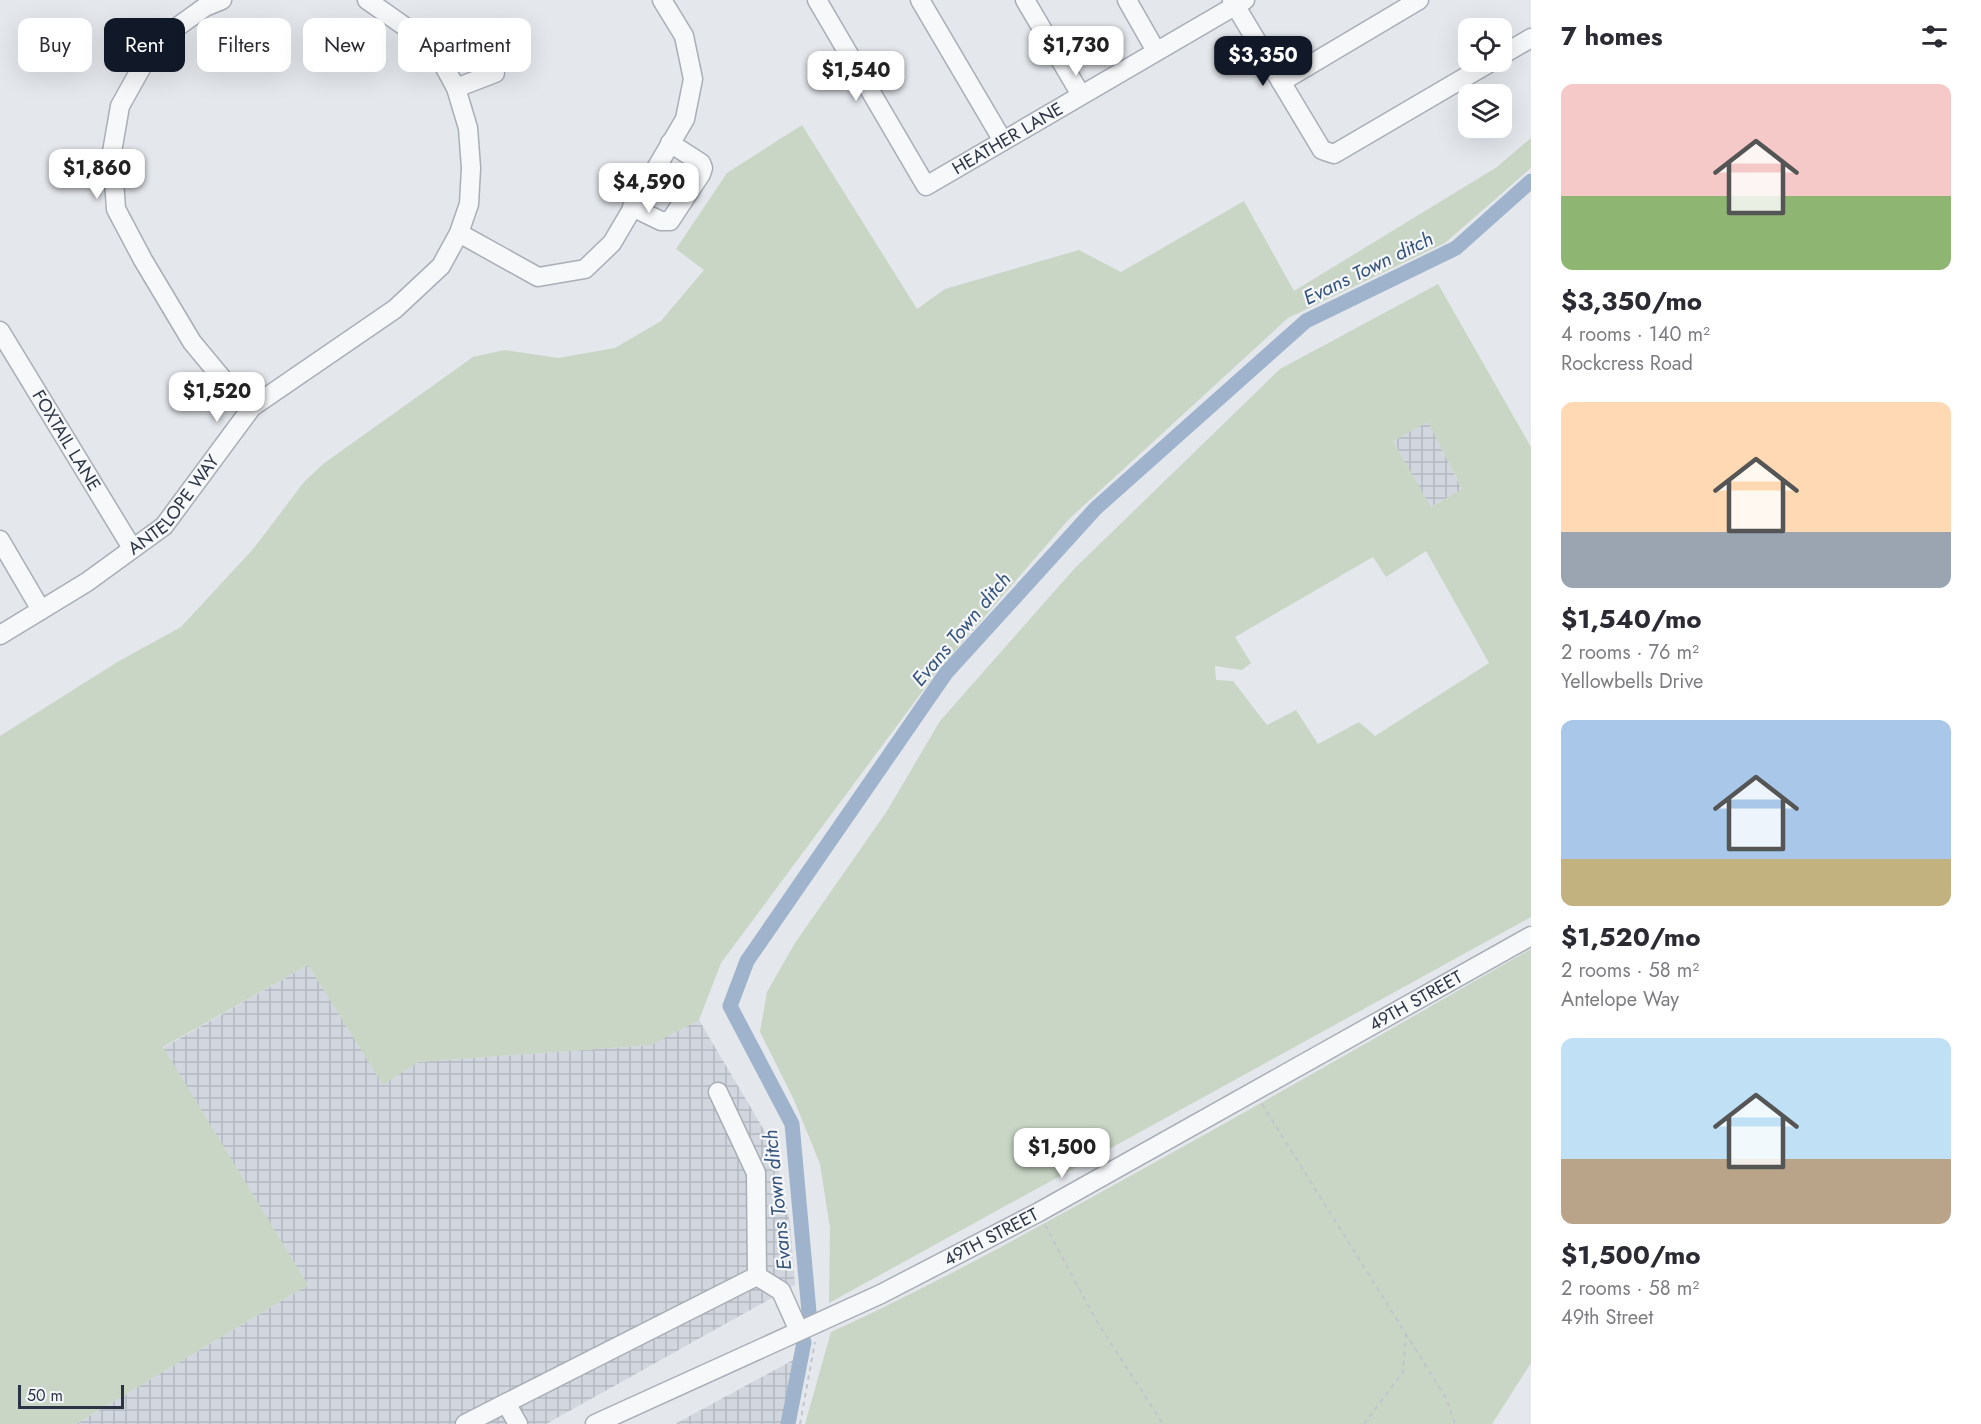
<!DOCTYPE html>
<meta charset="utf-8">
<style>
body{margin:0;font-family:Jost,sans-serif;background:#f2f2f3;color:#2b2b33;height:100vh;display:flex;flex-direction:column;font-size:22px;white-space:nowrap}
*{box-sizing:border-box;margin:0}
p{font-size:20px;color:#7c7c81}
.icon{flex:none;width:33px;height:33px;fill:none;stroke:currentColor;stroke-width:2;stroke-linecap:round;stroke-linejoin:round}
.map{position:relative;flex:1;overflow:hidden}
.sheet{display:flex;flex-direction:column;background:#fff;width:450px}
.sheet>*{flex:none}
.hud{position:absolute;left:18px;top:18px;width:570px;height:54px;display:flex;gap:12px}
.tools{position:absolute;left:1458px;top:18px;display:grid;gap:12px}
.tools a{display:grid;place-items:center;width:54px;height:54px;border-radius:12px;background:#fff;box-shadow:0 6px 24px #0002;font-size:30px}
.scale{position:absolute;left:18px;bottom:15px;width:106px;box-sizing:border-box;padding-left:6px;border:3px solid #2b3445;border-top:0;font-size:16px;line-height:21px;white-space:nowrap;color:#2b3445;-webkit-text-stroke:4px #f4f6f9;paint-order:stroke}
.price{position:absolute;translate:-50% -51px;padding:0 14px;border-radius:12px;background:#fff;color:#222;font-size:20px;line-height:39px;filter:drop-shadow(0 2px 3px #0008)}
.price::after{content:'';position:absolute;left:50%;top:36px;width:18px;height:14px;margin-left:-9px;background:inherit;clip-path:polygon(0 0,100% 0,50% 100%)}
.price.active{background:#111827;color:#fff}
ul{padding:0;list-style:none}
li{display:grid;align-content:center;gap:12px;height:318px;padding:0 30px}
li span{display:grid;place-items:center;height:186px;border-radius:12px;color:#555}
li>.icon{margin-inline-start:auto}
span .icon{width:108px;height:108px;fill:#fffc;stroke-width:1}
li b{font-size:26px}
h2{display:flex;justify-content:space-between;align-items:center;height:72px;padding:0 30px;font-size:26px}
.tag{padding:0 21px;border-radius:12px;background:#fff;box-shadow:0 6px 24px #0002;font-size:21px;line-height:54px}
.tag.active{background:#111827;color:#fff}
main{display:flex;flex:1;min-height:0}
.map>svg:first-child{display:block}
</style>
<main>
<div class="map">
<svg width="1531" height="1424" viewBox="0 0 1531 1424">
<defs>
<pattern id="industrial-grid" width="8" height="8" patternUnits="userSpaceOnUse" patternTransform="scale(1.5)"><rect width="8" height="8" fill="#d2d6de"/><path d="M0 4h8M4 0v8" fill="none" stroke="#b4b8c0"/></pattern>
</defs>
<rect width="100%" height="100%" fill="#e4e7ec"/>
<path fill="url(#industrial-grid)" d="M1428,421l34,69 -32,17 -37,-66z
M308,965l75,119 35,-22 232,-17 49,-25 75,127 16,75 5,63 -249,139h-470l232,-139 -145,-237z
M795,1359l-12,65h-108z"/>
<path fill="#c9d6c5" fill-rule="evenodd" d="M802,125l115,184 28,-20 134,-39 42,22 123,-71 50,90 203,-124 34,-29v30l-86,75 -157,75 -219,201 -133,154 -215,290 -22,57 -48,25 -233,17 -35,23 -75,-120 -145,82 145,238 -232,139h-76v-688l119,-75 62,-34 73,-79 50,-66 19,-18 150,-107 31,-7 54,8 57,-10 46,-27 43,-51 -28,-21 51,-76z
M1438,284l93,163v470l-702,386 1,-75 -10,-64 -26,-64 -34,-68 7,-40 28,-49 92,-132 53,-90 134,-152 206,-200zM1428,422l34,67 -31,18 -38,-66zM1426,551l63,112 -114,73 -16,-14 -41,22 -22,-34 -29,15 -34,-44 -17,-1 -1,-14 27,4 9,-7 -16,-26 138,-80 13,20z
M1531,949v414l-39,61h-687l26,-92c103,-47 202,-102 301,-157 134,-74 266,-150 399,-226z"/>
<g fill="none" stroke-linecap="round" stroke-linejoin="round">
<path stroke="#9fb4cc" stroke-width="15" d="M809,1312l-17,-188 -62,-118 17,-45 199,-288 150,-165 210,-187 150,-73 75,-67
M788,1424l16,-82"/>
<defs>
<g id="minor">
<path d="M222,0l-17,7 -32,23 -29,33 -24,43 -8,46 4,57 27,51 49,82 34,41 26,24"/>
<path id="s1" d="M817,0l109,186 319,-186"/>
<path d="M920,0l83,141"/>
<path d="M1025,0l56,95"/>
<path d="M1127,0l29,51"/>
<path d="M1232,0l90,150 12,4 157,-92"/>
<path d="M1502,55l29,-17"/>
<path d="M1281,82l138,-82"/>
<path d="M456,88l39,-15"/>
<path d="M632,207l29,14h9l31,-47 2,-6 -2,-5 -31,-20"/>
<path d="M459,233l79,44 47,-8 27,-26 73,-124 8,-40 -9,-43 -22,-36"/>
<path id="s2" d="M0,331l132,217"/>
<path d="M0,540l41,70"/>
<path id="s3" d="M0,635l87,-53 77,-56 88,-119 143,-98 46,-43 18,-33 10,-29 2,-36 -3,-40 -12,-40 -12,-22 -30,-33 -47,-33"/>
<path d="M757,1276l24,15 18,40"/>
<path d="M465,1424l41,-21"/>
<path d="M518,1424l-12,-21 251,-127 -1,-103 -38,-81"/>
<path id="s4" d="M595,1424l286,-130 158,-82 492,-276"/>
</g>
</defs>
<use href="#minor" stroke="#a9aeb7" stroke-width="21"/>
<path stroke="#c2c5cb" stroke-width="2" stroke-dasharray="4.5 4.5" stroke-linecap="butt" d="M1262,1104l184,294 9,26
M1045,1225l51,95 67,104
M800,1424l15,-82
M1364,1424l39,-52 3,-37"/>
<use href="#minor" stroke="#f7f8fa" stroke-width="18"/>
</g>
<g text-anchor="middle" stroke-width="4.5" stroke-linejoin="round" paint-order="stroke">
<g font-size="18" fill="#2b3445" stroke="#f4f6f9">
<text dy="6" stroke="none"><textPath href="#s1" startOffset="310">HEATHER LANE</textPath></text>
<text dy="6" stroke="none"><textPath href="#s2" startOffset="128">FOXTAIL LANE</textPath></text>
<text dy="6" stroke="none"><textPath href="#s3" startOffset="219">ANTELOPE WAY</textPath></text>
<text dy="6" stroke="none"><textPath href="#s4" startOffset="924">49TH STREET</textPath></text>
<text dy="6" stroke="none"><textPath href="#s4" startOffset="438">49TH STREET</textPath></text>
</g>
<g font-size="20" font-style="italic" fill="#34527a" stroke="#f4f6f9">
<text transform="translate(1368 268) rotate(-26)" y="7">Evans Town ditch</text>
<text transform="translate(961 629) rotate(-50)" y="7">Evans Town ditch</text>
<text transform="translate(777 1200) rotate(-96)" y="7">Evans Town ditch</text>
</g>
</g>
</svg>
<div class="tools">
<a><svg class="icon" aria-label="locate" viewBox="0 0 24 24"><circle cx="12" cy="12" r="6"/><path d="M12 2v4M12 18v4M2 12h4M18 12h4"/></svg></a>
<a><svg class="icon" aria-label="layers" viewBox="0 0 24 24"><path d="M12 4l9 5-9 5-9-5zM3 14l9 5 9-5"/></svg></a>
</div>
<div class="scale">50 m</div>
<b class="price" style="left:1076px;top:77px">$1,730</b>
<b class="price active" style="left:1263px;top:87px">$3,350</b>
<b class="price" style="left:856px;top:102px">$1,540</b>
<b class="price" style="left:97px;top:200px">$1,860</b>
<b class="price" style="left:649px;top:214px">$4,590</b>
<b class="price" style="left:217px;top:423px">$1,520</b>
<b class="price" style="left:1062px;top:1179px">$1,500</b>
<div class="hud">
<a class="tag">Buy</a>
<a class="tag active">Rent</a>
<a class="tag">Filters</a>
<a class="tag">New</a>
<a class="tag">Apartment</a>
</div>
</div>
<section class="sheet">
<h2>7 homes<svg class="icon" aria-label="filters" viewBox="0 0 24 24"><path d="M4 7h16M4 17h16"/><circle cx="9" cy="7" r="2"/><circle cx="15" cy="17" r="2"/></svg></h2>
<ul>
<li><span style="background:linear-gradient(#f6c9c9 60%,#8fb573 0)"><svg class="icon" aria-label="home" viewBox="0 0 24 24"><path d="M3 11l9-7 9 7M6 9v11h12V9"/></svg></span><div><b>$3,350/mo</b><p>4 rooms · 140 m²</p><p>Rockcress Road</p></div></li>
<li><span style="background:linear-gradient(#ffd9b3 70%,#9aa5b1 0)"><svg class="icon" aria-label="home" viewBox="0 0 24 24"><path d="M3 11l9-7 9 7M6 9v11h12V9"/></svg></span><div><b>$1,540/mo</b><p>2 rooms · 76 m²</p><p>Yellowbells Drive</p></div></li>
<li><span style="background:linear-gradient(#a9c7e8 75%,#c2b280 0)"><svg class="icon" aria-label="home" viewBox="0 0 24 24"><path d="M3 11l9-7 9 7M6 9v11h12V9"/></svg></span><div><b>$1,520/mo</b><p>2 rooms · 58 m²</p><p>Antelope Way</p></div></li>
<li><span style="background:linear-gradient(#bfe0f5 65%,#b9a48a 0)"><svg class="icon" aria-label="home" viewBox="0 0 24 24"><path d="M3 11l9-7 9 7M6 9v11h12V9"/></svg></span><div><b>$1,500/mo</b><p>2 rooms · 58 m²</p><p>49th Street</p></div></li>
</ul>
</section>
</main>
